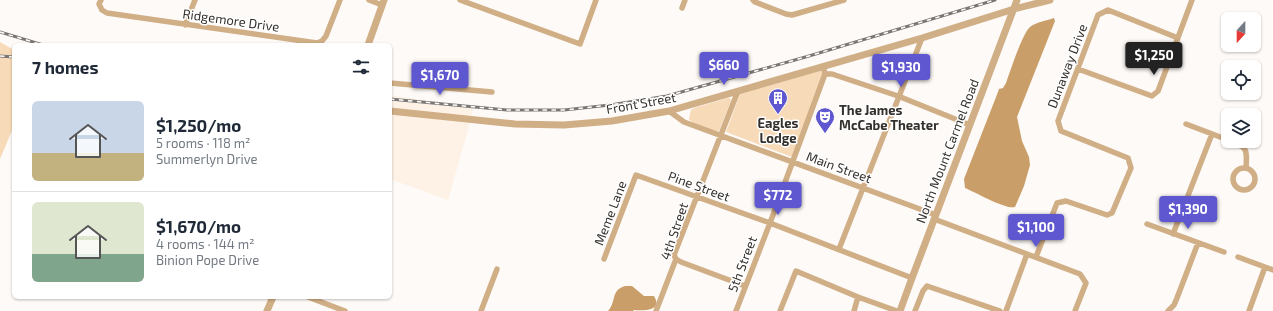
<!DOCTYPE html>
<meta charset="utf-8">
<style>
body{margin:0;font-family:"Exo 2",sans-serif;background:#f6f6f7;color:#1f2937;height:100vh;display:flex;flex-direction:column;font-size:15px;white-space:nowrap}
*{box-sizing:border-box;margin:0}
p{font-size:13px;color:#747a83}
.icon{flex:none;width:22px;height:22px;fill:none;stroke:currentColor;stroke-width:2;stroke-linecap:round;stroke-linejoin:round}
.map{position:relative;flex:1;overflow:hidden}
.panel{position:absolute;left:12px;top:43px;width:380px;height:256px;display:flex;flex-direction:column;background:#fff;border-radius:6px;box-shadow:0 1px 3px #0004}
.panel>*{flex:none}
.needle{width:26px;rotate:201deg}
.buttons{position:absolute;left:1221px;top:12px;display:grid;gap:8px}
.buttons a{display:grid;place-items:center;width:40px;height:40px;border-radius:6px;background:#fff;box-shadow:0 1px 3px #0004;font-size:20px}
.price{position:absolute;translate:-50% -34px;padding:0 9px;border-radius:4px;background:#5e57cf;color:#fff;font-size:13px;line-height:26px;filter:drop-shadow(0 1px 2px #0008)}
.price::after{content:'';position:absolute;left:50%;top:24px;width:12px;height:9px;margin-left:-6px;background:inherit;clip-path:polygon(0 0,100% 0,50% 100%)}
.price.current{background:#222;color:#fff}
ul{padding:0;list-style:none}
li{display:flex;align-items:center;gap:12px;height:100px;padding:0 20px}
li+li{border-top:1px solid #e0e1e3}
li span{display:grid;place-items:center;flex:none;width:112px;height:80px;border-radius:6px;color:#555}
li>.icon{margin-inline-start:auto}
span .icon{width:48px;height:48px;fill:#fffc;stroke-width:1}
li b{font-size:17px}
h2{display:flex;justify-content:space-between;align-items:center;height:48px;padding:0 20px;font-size:17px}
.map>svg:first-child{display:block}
</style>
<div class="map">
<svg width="1273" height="311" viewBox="0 0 1273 311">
<rect width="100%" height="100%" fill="#fefaf7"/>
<path fill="#fef2e6" d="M390,95l83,13 -2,9 -81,-9z
M390,114l80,8 -22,78 -58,-21z"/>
<path fill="#f7dab8" d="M0,42l14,8v76l-14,33z
M822,70v6l-30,81 -66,-25 14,-38z
M728,98h2l1,3 -12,30c-7,1 -26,-6 -30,-12l2,-9 3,-2z"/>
<path fill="#ca9e69" d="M1054,18l1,3 -38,96 5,24 7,16 1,8 -6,21 -9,21c-9,3 -40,-15 -50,-19l-1,-9 34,-87 1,-3 4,-1 3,-5c4,-11 17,-51 24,-56 6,-5 16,-6 24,-9z
M625,286h7l12,10h10c9,15 -10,15 -20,14l-1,1h-25c9,-10 2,-20 17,-25z"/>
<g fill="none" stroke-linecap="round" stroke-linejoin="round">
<path stroke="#d0ae86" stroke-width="5.5" d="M101,0l-2,4 3,6 5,3 210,30 5,-2 4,-5 14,-36
M369,0l13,5
M460,0l120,44 16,-44
M753,0l2,2 31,12 6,1 52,-15
M682,8l3,-8
M185,25l10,-25
M1078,69l74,27 6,-5 34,-91
M825,74h7l66,22 72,29
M390,83l102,9
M669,111l15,11 252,93
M1186,124l42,16
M1230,141c18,7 17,8 16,27
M1233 179a11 11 0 1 1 22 0a11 11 0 1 1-22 0Z
M934,219l146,55 6,9 -11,28
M1147,224l77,28
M1173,234l39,-100
M839,249l83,-211
M1036,257l21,-54 9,-2 41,14 5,-2 19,-45 -3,-10 -67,-27 -3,-10 40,-106 10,-5 70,28
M1238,257l35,13
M604,259l32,-84 134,48 142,55
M676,259l5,3 64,24
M308,297l37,14
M481,311l16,-42
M656,311l20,-52 -2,-4 64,-164
M736,311l34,-88 55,-149 -2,-8
M780,311l16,-40 62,26 39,14
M854,311l4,-14
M915,311l8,-20 4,-5 73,25
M1006,311l21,-57
M1168,311l6,-6 3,-7 21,-55
M1249,311l16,-44"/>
<path stroke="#d0ae86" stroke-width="7" d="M368,45l16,-45
M390,111l125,13 49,1 48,-4 57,-10 253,-73 92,-29 36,-9
M267,311l6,-14
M900,311l12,-33 105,-278"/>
<defs>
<path id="rail" d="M0,32l43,13
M0,56l14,1
M390,99l117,11h57l46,-5 57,-9 142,-40 186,-56"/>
</defs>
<use href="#rail" stroke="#7a7673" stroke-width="3"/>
<use href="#rail" stroke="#fff" stroke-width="1.5" stroke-dasharray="4.5" stroke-linecap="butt"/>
</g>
<defs>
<symbol id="building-pin" viewBox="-11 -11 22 30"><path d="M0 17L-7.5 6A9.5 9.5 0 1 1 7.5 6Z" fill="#5e57cf" stroke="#fff"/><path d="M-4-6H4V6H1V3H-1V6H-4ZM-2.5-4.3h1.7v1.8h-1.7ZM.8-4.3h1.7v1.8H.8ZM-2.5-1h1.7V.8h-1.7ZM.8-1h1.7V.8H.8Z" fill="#fff"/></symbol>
<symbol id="theatre-pin" viewBox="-11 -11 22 30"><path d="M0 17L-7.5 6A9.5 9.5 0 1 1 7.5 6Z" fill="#5e57cf" stroke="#fff"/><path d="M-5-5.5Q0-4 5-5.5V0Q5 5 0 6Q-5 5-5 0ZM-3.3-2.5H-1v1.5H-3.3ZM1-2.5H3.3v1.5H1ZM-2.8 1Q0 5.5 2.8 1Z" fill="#fff"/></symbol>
</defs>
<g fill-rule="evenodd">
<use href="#building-pin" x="767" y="87" width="22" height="30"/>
<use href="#theatre-pin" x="814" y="106" width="22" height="30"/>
</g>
<g text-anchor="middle" stroke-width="3" stroke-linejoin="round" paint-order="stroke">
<g font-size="13" fill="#34312d" stroke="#fff">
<text transform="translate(231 20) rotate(8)" y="5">Ridgemore Drive</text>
<text transform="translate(1067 66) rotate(-69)" y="5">Dunaway Drive</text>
<text transform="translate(641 103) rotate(-10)" y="5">Front Street</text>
<text transform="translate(947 151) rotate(-69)" y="5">North Mount Carmel Road</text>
<text transform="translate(839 167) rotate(20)" y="5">Main Street</text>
<text transform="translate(699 186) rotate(20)" y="5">Pine Street</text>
<text transform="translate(610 213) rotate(-69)" y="5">Meme Lane</text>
<text transform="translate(674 231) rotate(-71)" y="5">4th Street</text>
<text transform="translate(742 264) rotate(-69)" y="5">5th Street</text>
</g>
<g font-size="13" font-weight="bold" fill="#34312d" stroke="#fff" text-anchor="start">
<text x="839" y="115">The James<tspan x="839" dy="15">McCabe Theater</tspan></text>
<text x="778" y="128" text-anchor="middle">Eagles<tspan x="778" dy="15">Lodge</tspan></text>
</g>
</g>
</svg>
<div class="buttons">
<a><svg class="needle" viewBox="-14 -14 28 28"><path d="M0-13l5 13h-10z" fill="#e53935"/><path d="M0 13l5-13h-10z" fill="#747a83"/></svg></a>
<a><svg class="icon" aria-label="locate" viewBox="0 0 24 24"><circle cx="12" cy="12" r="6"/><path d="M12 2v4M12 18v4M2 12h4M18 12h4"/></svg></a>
<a><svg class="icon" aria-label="layers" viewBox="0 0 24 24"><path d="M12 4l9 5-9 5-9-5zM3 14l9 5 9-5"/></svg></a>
</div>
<b class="price current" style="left:1154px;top:76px">$1,250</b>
<b class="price" style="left:724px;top:86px">$660</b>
<b class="price" style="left:901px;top:88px">$1,930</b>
<b class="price" style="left:440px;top:96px">$1,670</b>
<b class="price" style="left:778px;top:216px">$772</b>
<b class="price" style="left:1188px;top:230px">$1,390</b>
<b class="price" style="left:1036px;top:248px">$1,100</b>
<section class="panel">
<h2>7 homes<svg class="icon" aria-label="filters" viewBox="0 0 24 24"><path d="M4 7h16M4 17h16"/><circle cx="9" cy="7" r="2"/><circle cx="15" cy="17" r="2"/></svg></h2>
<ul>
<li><span style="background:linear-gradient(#c9d6e8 65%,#c2b280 0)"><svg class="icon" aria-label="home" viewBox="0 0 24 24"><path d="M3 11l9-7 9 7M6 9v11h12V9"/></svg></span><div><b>$1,250/mo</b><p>5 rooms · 118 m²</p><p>Summerlyn Drive</p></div></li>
<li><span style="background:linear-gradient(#dfe7d0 65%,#7fa58c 0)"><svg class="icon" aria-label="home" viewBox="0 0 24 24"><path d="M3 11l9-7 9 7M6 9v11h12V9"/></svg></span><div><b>$1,670/mo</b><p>4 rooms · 144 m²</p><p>Binion Pope Drive</p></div></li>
</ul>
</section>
</div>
